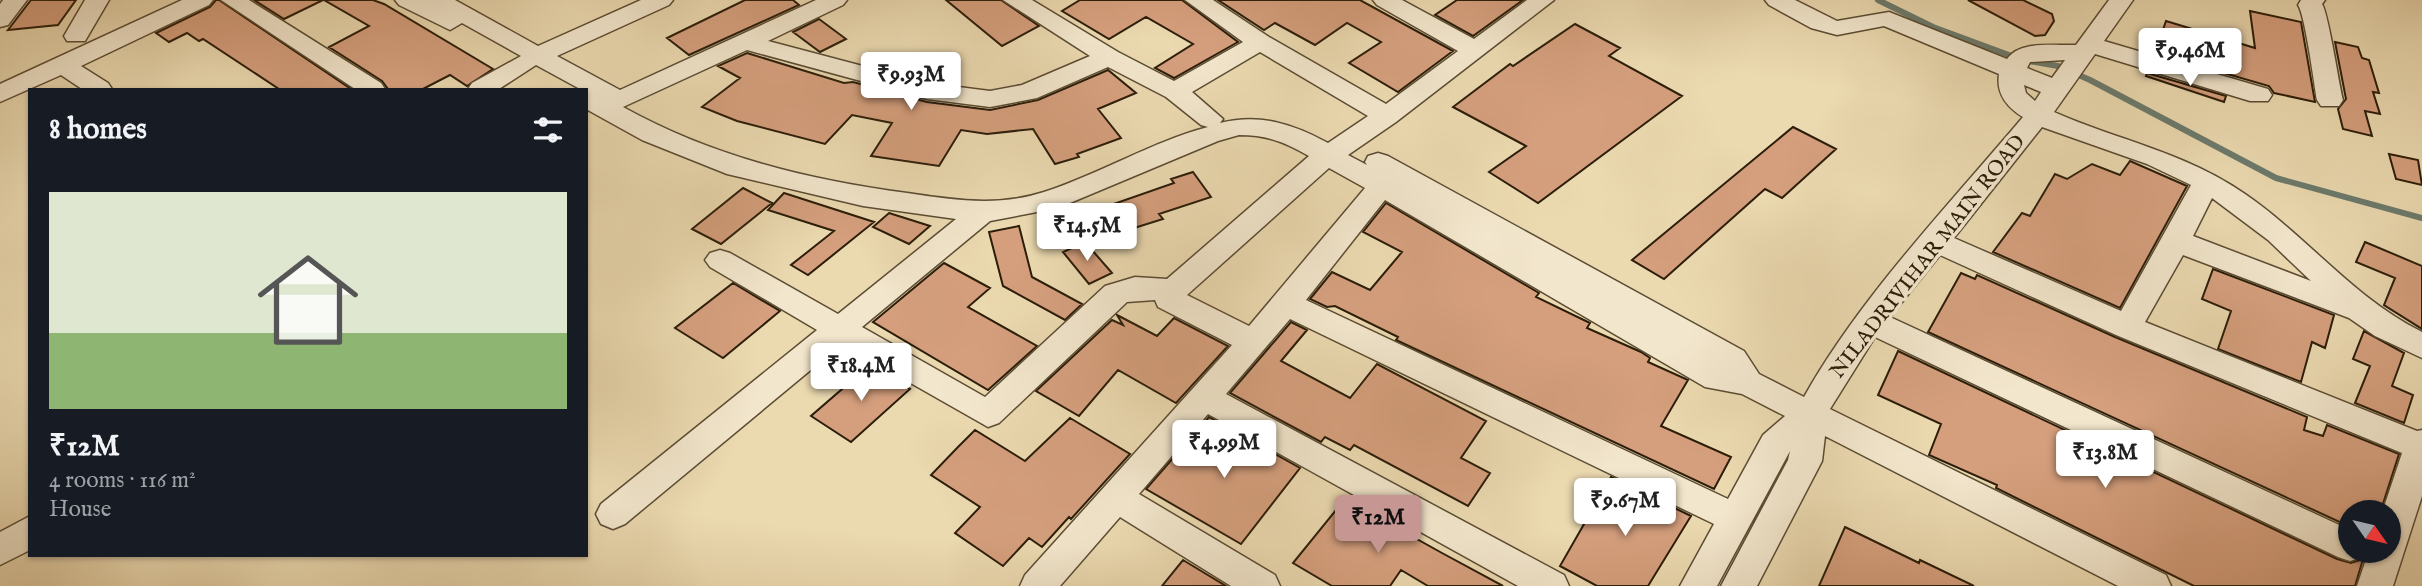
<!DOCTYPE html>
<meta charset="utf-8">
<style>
body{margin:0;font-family:"IM FELL English",serif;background:#20242c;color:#f1f3f6;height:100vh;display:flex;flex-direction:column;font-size:26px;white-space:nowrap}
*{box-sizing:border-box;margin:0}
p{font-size:23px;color:#9ea1a6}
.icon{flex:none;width:38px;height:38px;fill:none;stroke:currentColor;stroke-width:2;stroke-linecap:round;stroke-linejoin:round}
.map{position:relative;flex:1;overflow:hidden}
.drawer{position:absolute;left:28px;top:88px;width:560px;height:469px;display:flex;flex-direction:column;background:#171b24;border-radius:0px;box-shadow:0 2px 5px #0004}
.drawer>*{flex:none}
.needle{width:46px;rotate:124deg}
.buttons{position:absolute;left:2338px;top:500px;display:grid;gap:14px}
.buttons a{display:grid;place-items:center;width:63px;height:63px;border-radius:50%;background:#171b24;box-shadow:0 2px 5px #0004;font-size:35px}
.price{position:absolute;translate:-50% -60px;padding:0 16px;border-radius:7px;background:#fff;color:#222;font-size:23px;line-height:46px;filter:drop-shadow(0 2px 4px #0008)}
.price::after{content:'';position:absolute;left:50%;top:42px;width:21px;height:16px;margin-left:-10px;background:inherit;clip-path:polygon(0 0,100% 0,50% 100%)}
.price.active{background:#c59692;color:#111}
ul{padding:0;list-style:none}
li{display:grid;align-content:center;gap:14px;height:371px;padding:0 21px}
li+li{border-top:2px solid #363941}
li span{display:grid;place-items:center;height:217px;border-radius:0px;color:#555}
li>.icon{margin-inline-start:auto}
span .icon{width:126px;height:126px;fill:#fffc;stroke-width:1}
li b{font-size:30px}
h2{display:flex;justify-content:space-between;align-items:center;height:84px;padding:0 21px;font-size:30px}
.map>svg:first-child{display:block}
</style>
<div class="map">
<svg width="2422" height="586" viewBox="0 0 2422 586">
<rect width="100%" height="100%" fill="#ebd9b0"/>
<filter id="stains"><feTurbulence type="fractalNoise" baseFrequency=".00286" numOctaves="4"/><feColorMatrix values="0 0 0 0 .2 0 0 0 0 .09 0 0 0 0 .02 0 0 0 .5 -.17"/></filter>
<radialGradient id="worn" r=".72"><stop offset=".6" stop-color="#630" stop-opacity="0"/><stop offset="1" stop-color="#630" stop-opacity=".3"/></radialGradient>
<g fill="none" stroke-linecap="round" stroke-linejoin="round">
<path stroke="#6c7b6d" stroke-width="6" d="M1878,0l55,27 84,31
M2029,61l29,5 32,14 186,98 146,40"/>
</g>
<path fill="#d59f7d" stroke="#2b1d09" stroke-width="2" d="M31,0h45l-18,25 -50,5z
M216,0h3l132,89h-72l-76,-50 -4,2 -12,-8 -18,9 -13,-9 54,-26z
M254,0h69l-39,19z
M324,0h49l11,4 109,65 -26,17 -17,-11 -27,14h-35l-6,-8 -53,-34 40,-21z
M745,0h48l6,5 -110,50 -22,-17z
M946,0h55l38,26 -37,20z
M1080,0h102l56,42 -64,36 -19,-10 38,-24 -47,-27 -37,22 -47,-28z
M1218,0h142l93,51 -55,41 -49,-29 32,-21 -34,-19 -32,22 -40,-22 -11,7z
M1457,0h66l-50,36 -38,-21z
M1968,0h55l29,14 2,7 -9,14 -10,1z
M2250,11l51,11 14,80 -41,-9 -5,-7 -114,-33 11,-32 89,27z
M819,19l27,20 -26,13 -27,-20z
M1575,24l45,24 -11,8 73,40 -144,107 -49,-31 37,-26 -73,-39 57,-43 3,2z
M2335,42l23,5 4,11 7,2 10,33 -6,-1 7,22 -15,-3 7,25 -29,-7 -5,-20 8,-10z
M747,53l97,30 9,-1 74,20 63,8 48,-10 70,-30 28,23 -38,16 23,29 -44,16 2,3 -24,7 -22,-35 -46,5 -26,-4 -22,36 -68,-10 21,-33 -40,-8 -27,29 -88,-23 -35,-14 38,-29 -22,-12z
M2147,73l79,23 -2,6 -78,-26z
M1793,127l43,22 -54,49 -17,-9 -101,90 -32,-19z
M2389,154l29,6 4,25 -26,-6z
M2130,161l57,25 -67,122 -127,-56 29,-39 8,3 25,-42 12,5 25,-15 28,11z
M1193,172l18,25 -52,17 4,5 -67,21 -14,-25 92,-32 -3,-4z
M743,188l29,15 -51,41 -29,-15z
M784,193l90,29 -66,53 -17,-10 43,-34 -66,-21z
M1386,203l153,90 -3,4 54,26 -3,5 54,24 9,6 -2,4 40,18 -27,46 70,31 -17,32 -318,-149 2,-3 -63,-31 -8,1 -17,-8 22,-27 38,18 32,-38 -39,-20z
M889,213l41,13 -21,18 -36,-17z
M1019,226l13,51 50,27 -17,16 -62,-34 -14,-54z
M1085,242l27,31 -23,11 -26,-32z
M2365,242l57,24v63l-38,-24 11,-27 -39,-16z
M944,263l46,25 -22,19 69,39 -49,44 -115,-68z
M2213,269l121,46 -9,33 -13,-6 -11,40 -83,-33 13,-38 -29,-12z
M1961,273l14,6 2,-4 138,62 192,80 -3,13 19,6 4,-11 72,29 -19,59h-34l-2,11 -416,-192z
M733,283l47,28 -57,47 -48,-30z
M1117,315l40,21 17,-18 54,28 -52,57 -58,-33 -39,46 -43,-25 76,-71 11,5z
M1291,322l16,8 -26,31 69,37 27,-34 109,57 -25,37 29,15 -22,33 -114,-61 -4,5 -25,-13 -4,5 -91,-49z
M2364,331l40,22 -12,33 21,9 -9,28 -49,-20 15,-37 -17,-7z
M1898,351l439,208 14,4 12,-4 -8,27h-161l-198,-98 1,-3 -68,-30 12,-31 -63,-29z
M871,364l39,25 -59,53 -40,-26z
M1209,417l91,51 -59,76 -95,-55z
M1070,418l60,36 -59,65 -2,-2 -27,30 -13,-9 -26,28 -48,-33 25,-26 -49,-32 27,-28 17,-17 50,31z
M1611,477l80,39 -43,70h-51l-37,-20z
M1345,499l97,54 61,33h-75l-27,-16 -11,16h-58l-39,-23z
M1845,527l74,36 1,-3 54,26h-155z
M1183,560l43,26h-64z"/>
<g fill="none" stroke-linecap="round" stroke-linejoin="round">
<defs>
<path id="minor" d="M3,0h24l-19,25 -8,2v-23z
M85,0h24l-24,41h-18l-3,-5z
M182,0h31l-4,5 -128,61 27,17 4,6h-30l-21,-14 -61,27v-18z
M221,0h28l132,83 4,6h-30z
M395,0h60l83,46 103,-46h32l-4,5 -112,51 63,34 196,-90h31l-4,5 -75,36 159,42 63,8 32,-6 68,-29 -87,-56h29l86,52 56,29 69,-39 -58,-42h28l56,37 117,67 72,-53 -81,-46 -4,-5h29l72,39 53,-39h27l-158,122 -48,33 19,10 -2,-3 3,-6 10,-3 10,3 356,195 15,23 45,23c56,-100 145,-192 219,-280 -16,-10 -27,-23 -24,-43l-115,-48 -47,9 -26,-7 -42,-23 -4,-5h30l42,21 52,-9 118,47c13,-19 47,-13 69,-14l33,-45h24l-29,41 164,48 4,6 -4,6h-18l-155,-47 -41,58c66,29 130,40 191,82 64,44 107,103 177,138v26l-47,-22 -26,-18 -166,-63 -38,67 272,109 5,-1v66l-29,90h-36l12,-35h20v-38h-7l20,-60 -286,-118 -176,-80 -50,62 460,213v21h15l-3,6 -12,4 -12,-4 -463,-220 -45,72 336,166 5,11h-53l-293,-150 -3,25 -65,125h-36l67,-126 2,-9 -73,135h-37l34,-62 -424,-205 -64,75 338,181 5,11h-51l-310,-172 -69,80 136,81 5,11h-49l-111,-69 -60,69h-40l5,-11 207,-230 -74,-38 -3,-7 -28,2 -128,121 -11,4 -146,-83 -217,180 -12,5 -12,-5 -5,-10 5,-10 216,-174 -107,-63 -5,-7 5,-7 10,-3 10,3 108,61 118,-95 -93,-13 -136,-32 -85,-34 -56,-31v-20h-6l-44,-24 -37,24h-31l4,-6 49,-27 -59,-33 -12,7 -51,-25zM747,50l180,49 63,8 47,-9 71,-31 58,30 35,28 7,2c-57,15 -108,47 -164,65 -47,15 -89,8 -137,1 -99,-13 -196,-37 -284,-86zM1260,52l108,64 -40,27c-35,-19 -68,-30 -108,-20l3,-4 -31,-27zM2065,60l-13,18 -25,-10 3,-6zM2024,85l17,7 -6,9 -9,-8zM2042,127l105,37 44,21 -70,126 -167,-73zM1239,135c28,0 46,7 70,21l-142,123 -32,-2 -30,9 -120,111 -123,-70 128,-106 68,-13 160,-67zM1329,168l36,20 -116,138 -62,-31zM2212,198l56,42 43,41 -118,-45zM1385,200l320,187 37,7 43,22 -22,19 -35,64 -422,-199z
M2301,0h24l-3,4c6,8 17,80 21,96l-4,6h-18l-4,-6c-3,-18 -12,-85 -19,-95z
M30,516v34l-30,15v-33z"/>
</defs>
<use href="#minor" stroke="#5b4c33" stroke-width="3"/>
<use href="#minor" fill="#f2e6cc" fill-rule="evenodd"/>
</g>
<g text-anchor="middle" stroke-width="7" stroke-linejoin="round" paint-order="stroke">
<g font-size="21" fill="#2b1d09" stroke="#f2e6cc">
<text transform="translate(1927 256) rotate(-52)" y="7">NILADRIVIHAR MAIN ROAD</text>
</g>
</g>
<rect width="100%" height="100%" filter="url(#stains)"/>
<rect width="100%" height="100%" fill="url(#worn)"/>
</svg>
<div class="buttons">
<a><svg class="needle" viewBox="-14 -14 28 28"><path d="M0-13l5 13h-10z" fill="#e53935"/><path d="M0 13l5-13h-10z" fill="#9ea1a6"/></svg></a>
</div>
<b class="price" style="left:2190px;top:88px">₹9.46M</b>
<b class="price" style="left:911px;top:112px">₹9.93M</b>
<b class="price" style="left:1087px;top:263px">₹14.5M</b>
<b class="price" style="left:861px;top:403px">₹18.4M</b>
<b class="price" style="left:1224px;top:480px">₹4.99M</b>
<b class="price" style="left:2105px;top:490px">₹13.8M</b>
<b class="price" style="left:1625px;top:538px">₹9.67M</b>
<b class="price active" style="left:1378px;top:555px">₹12M</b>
<section class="drawer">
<h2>8 homes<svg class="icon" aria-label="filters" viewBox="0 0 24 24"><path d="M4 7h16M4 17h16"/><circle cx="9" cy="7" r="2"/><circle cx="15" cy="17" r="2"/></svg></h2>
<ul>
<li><span style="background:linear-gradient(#dfe7d0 65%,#8fb573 0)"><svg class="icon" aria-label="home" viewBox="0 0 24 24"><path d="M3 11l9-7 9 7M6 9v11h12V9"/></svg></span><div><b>₹12M</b><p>4 rooms · 116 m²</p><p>House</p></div></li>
</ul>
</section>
</div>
